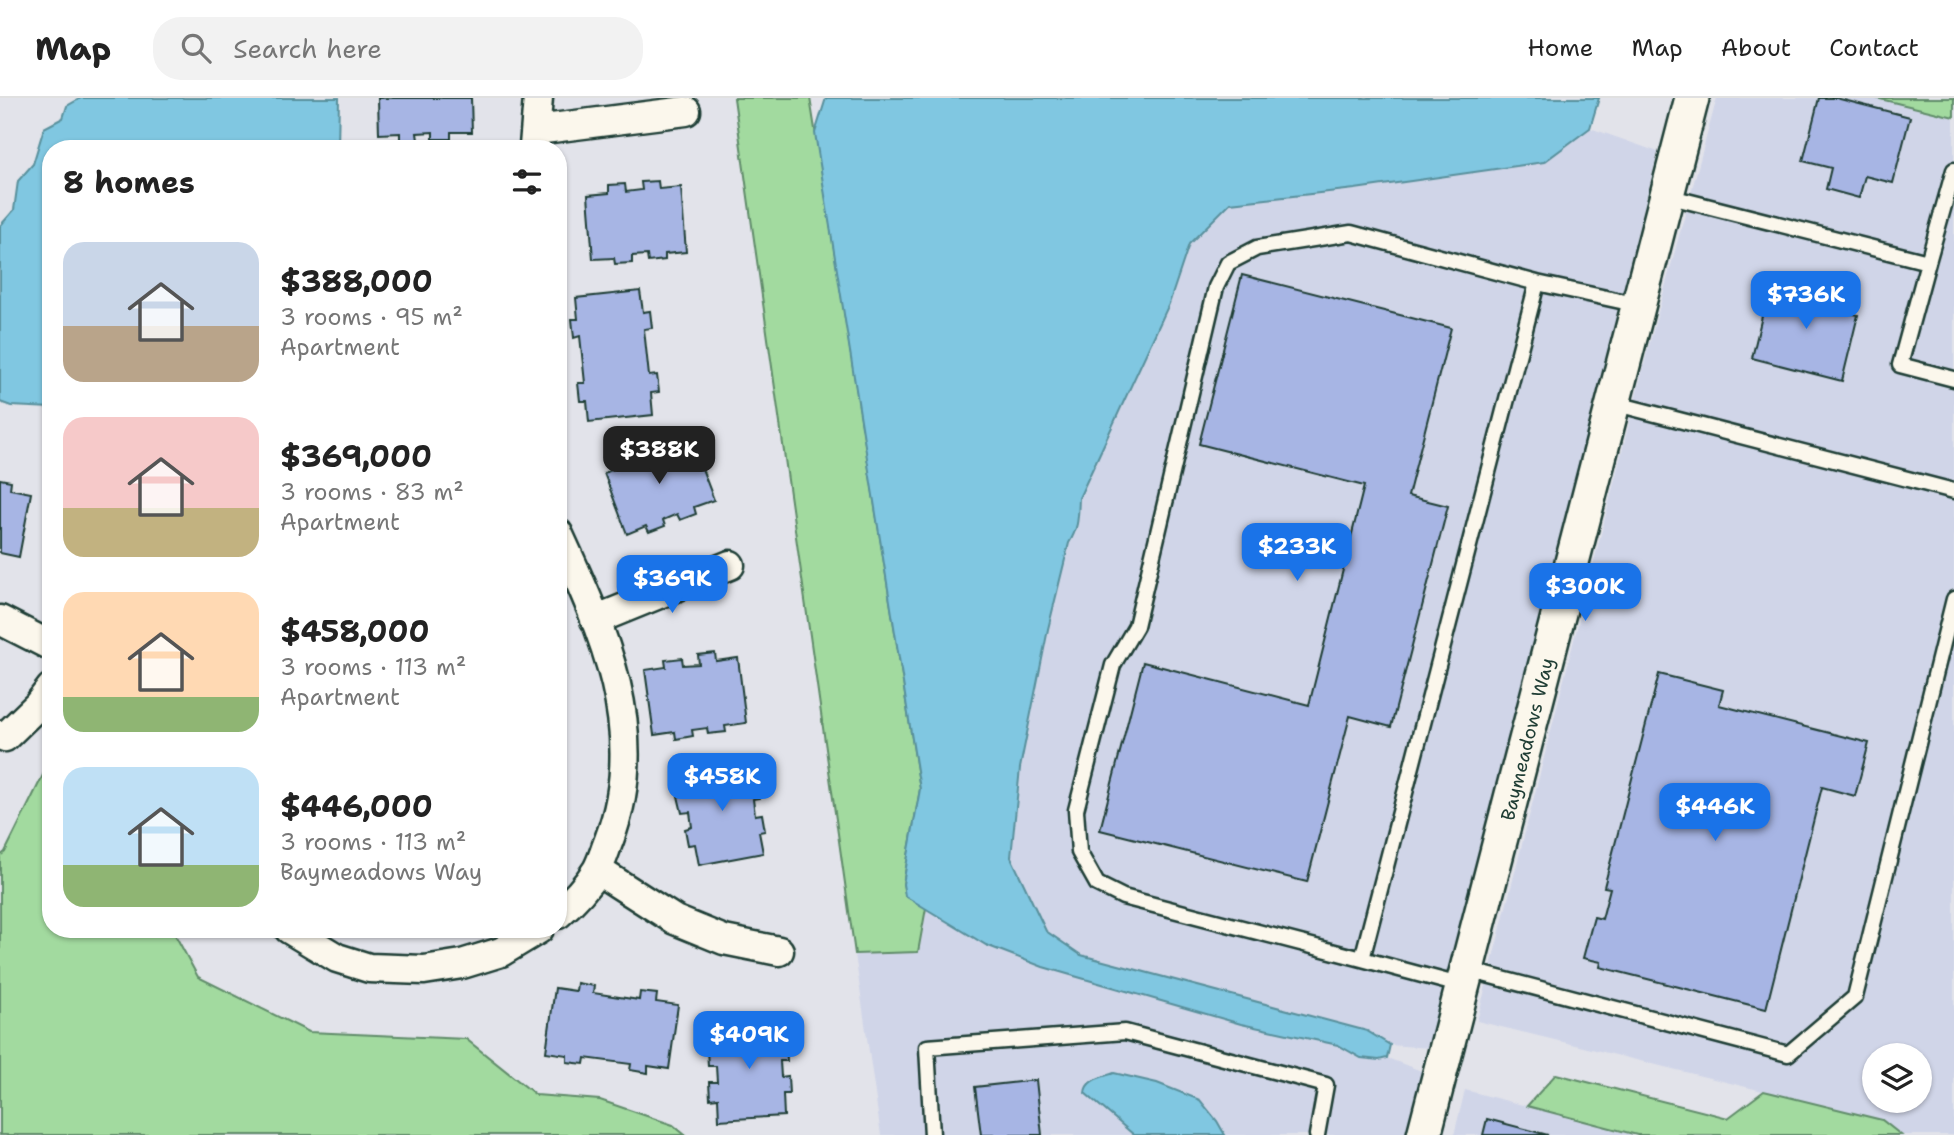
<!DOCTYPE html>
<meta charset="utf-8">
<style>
body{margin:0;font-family:"Shantell Sans",sans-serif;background:#f2f2f2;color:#222;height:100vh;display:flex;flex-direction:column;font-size:26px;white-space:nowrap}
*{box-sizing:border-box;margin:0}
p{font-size:23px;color:#767676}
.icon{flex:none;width:38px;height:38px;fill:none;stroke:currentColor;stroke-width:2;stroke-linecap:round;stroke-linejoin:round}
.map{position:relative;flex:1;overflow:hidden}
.drawer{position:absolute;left:42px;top:42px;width:525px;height:798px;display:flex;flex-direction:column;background:#fff;border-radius:28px;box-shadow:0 2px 5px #0004}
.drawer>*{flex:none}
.controls{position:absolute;left:1862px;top:945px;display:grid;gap:14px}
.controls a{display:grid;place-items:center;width:70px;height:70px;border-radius:50%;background:#fff;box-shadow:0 2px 5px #0004;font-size:35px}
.price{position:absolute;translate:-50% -60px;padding:0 16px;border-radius:14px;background:#1a73e8;color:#fff;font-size:23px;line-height:46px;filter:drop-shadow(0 2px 4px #0008)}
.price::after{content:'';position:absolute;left:50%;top:42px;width:21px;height:16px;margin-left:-10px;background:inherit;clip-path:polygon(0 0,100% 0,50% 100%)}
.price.on{background:#222;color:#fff}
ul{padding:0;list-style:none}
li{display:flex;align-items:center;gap:21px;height:175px;padding:0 21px}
li span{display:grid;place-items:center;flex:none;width:196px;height:140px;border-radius:21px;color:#555}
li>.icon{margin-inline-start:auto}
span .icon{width:84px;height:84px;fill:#fffc;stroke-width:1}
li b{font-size:30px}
h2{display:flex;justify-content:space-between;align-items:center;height:84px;padding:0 21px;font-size:30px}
header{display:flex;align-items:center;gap:42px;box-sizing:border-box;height:98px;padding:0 35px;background:#fff;border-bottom:2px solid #e0e0e0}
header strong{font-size:33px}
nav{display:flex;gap:38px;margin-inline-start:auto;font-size:24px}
.search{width:490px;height:63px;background:#f2f2f2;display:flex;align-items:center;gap:18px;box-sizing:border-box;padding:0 24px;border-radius:28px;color:#767676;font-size:26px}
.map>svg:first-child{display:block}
</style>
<header>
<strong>Map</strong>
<div class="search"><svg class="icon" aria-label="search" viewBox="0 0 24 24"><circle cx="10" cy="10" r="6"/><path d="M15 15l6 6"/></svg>Search here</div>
<nav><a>Home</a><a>Map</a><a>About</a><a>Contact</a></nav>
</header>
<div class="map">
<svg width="1954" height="1037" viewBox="0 0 1954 1037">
<rect width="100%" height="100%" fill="#e2e3ea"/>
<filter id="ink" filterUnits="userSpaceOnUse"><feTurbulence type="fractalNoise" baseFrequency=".0143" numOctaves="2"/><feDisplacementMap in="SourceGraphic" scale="14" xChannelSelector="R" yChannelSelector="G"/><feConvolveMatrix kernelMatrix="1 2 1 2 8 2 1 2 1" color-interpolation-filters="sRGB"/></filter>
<g filter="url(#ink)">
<path fill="#d0d5e8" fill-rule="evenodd" d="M1717,0h159l78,19v1018h-53l-20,-15 -404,-99 171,-672zM1874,957h46v46h-46z
M1590,30l68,24 -228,896 -40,-3 -23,-14 -286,-76 -35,-24 -35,-74 9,-89 28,-139 21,-86 7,-11 2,-10 1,-24 90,-193 20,-61 41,-42 125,-13 189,-27z
M926,810l60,37 57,22 198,57 97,21 23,13 18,2 8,-2 37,14 -16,63h-527l-26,-181 63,-3z
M1465,992l172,45h-183z"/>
<path fill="#a2da9f" stroke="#608c6a" stroke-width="2" d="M734,0h76l110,691 -17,95 3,12 20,12 -8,44 -63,2z
M1876,0h78v19z
M51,661v170h121l26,48 111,55 157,7 70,56 64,5 73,25 12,10h-685v-279l5,-4z
M1556,976l172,44 36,-27 118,29 19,15h-264l-110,-29z"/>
<path fill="#80c7e1" stroke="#59909c" stroke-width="2" d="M81,0h258l-1,51h-287v259l-40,-2 -11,-4v-176l14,-16 4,-29 15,-17 11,-36 19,-10 4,-12z
M826,0h773l-9,30 -46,34 -189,27 -125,14 -41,41 -20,60 -90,194c-1,19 0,29 -10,45l-21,86 -28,139 -9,89 35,74 35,24 286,76 23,14 -3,13 -8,2 -18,-2 -23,-13 -97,-21 -198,-57 -57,-22 -81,-49 -2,-12 17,-95 -105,-656z
M1114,975l43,10 43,17 17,21 8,14h-91l-49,-42c1,-14 18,-16 29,-20z"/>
<path fill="#a7b5e4" stroke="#1f3d34" stroke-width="2" d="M378,0h93l1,34h-21v7h-18v-7l-16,1 1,7h-18v-7l-21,1z
M1819,0h17l74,19 -17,66 -28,-7 -6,22 -33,-9 5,-21 -28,-7z
M658,83l1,8 22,-2 5,65 -21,2v6l-17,2 -1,-7 -15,1v7l-17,1 -1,-6 -21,1 -5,-64 21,-2v-8l16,-1 1,8 16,-2 -1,-8z
M1242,177l209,53 -43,168 40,10 -57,221 -41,-11 -43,166 -207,-52 43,-168 166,43 55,-219 -165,-42z
M1802,179l34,8 -6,23 28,7 -16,66 -90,-23 16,-67 29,7z
M640,193l3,21 7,-1 2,17 -8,1 5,47 8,-1 2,17 -8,1 2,22 -64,7 -2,-21h-7l-2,-18h7l-5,-47 -6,2 -2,-19h6l-2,-21z
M667,342l4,7 20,-7 23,60 -20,7 2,7 -16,6 -3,-6 -14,6 2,6 -16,6 -3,-6 -19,8 -23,-61 20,-8 -3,-7 16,-6 3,7 14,-6 -3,-7z
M0,381l11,2 -1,8 21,4 -12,64 -19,-4z
M715,555l1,8 22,-3 8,65 -21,3 1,6 -18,2 -1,-6 -15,2 1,6 -17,3 -1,-7 -21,3 -9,-65 21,-3 -1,-7 17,-2 1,7 16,-1 -1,-9z
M1659,576l64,16 -4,15 150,38 -14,53 -33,-9 -56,222 -166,-42 1,-5 -18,-4 11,-41 8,2 8,-31 -6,-1z
M746,663l3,21 7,-1 3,17 -6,1 2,16 7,-1 3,17 -6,1 4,21 -64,12 -4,-21 -7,1 -3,-16 7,-2 -2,-15 -8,1 -4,-17 8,-1 -4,-22z
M577,885l17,3 -1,7 46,7 1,-8 17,2 -1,8 22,3 -9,64 -21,-3v7l-18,-3 1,-6 -46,-6 -1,6 -17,-2v-7l-21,-3 9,-64 21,3z
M778,924l1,22 7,-1 1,18h-7l1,16 7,-1 1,18h-6l1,22 -65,4 -1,-22 -8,1 -1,-17h8l-1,-16h-8l-1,-17h8l-1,-22z
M1036,982l6,55h-61l-6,-48z
M1487,1021l61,16h-65z"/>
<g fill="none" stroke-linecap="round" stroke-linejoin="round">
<defs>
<path id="service" d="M1667,98l261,66 -28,103 54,14
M1928,164l26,-92
M1613,305l341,88
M1362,861l-239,-62 -26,-13 -18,-32 -3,-42 37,-145 23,-39 80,-339 12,-24 29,-15 94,-15 186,50
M1468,872l320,84 67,-57 99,-398
M1463,888l-101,-27 175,-676 102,22
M932,1037l-5,-88 198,-15 201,53 -9,50"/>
<path id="minor" d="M536,32l150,-19
M534,48l4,-48
M558,435c45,98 92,200 51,307 -4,10 -7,21 -12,30 -10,16 -25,32 -39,44
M0,522l51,26
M595,522l135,-55
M0,637l5,2 33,-32 13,-17
M597,772l78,50 49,20 55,11
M289,831l48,29 32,10 55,2 38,-6 39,-12 38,-23"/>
<path id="tertiary" d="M1424,1037l268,-1037"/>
</defs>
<use href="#service" stroke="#1f3d34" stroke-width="19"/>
<use href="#minor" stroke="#1f3d34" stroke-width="33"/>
<use href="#tertiary" stroke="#1f3d34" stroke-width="38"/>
<use href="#service" stroke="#fbf7ec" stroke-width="14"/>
<use href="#minor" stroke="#fbf7ec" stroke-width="28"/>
<use href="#tertiary" stroke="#fbf7ec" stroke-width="33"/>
</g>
</g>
<g text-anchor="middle" stroke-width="7" stroke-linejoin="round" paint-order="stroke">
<g font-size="19" fill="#1f3d34" stroke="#fbf7ec">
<text transform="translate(1527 641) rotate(-76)" y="7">Baymeadows Way</text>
</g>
</g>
</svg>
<div class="controls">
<a><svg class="icon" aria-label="layers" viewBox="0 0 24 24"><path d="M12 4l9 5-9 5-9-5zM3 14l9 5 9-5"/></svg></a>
</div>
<b class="price" style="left:1806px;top:233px">$736K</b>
<b class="price on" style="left:659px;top:388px">$388K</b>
<b class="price" style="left:1297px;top:485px">$233K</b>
<b class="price" style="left:672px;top:517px">$369K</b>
<b class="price" style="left:1585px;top:525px">$300K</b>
<b class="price" style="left:722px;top:715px">$458K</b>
<b class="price" style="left:1715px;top:745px">$446K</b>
<b class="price" style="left:749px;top:973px">$409K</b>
<section class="drawer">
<h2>8 homes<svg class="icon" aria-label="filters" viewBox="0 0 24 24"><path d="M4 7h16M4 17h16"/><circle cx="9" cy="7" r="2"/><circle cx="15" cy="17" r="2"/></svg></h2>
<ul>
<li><span style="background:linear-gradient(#c9d6e8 60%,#b9a48a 0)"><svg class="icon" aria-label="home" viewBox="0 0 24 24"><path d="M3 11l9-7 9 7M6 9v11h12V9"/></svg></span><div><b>$388,000</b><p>3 rooms · 95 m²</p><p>Apartment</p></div></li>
<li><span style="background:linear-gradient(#f6c9c9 65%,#c2b280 0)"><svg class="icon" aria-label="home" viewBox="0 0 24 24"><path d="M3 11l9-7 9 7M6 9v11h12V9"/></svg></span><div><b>$369,000</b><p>3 rooms · 83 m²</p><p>Apartment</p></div></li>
<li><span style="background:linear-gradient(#ffd9b3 75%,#8fb573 0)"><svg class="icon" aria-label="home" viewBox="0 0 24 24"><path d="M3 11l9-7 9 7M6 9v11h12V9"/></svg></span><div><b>$458,000</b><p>3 rooms · 113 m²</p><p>Apartment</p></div></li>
<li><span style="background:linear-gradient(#bfe0f5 70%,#8fb573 0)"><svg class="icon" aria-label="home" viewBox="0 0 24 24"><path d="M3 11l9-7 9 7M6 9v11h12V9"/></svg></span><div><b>$446,000</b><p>3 rooms · 113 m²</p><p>Baymeadows Way</p></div></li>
</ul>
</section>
</div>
